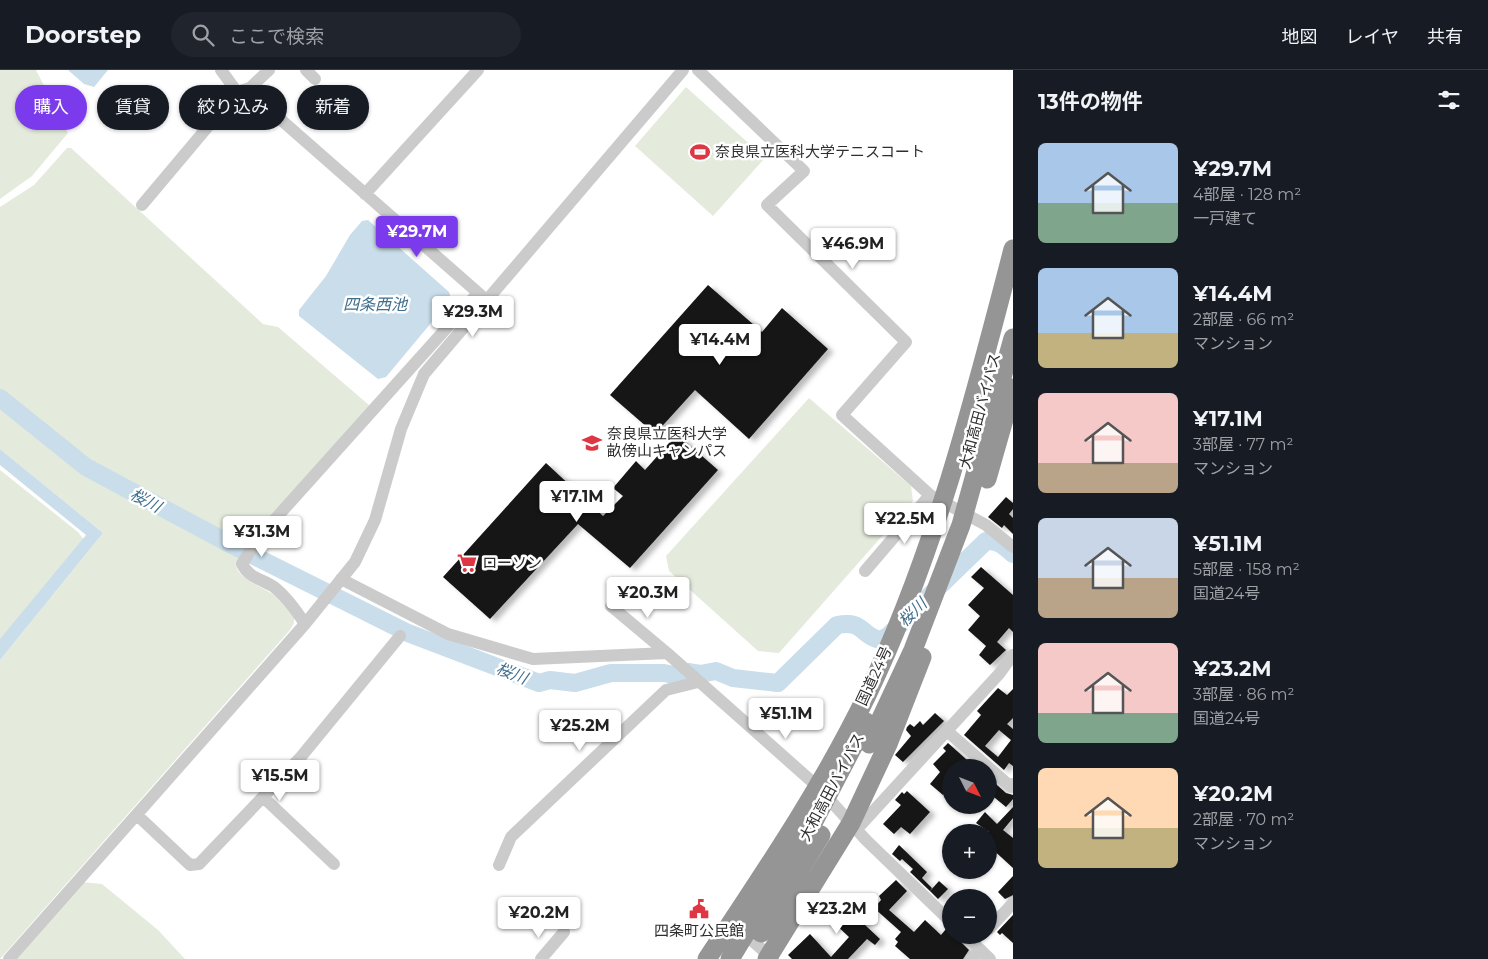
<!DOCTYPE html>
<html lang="ja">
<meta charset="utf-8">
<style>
body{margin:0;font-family:Montserrat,"Noto Sans JP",sans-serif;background:#20242c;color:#f1f3f6;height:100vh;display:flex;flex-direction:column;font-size:19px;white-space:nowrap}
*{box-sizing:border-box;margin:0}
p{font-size:16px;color:#9ea1a6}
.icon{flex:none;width:28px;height:28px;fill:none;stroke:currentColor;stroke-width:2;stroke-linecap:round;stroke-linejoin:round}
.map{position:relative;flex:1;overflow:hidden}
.drawer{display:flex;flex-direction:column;background:#171b24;width:475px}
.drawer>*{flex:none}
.hud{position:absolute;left:15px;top:15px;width:475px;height:45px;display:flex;gap:10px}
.needle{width:32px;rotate:132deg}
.fabs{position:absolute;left:942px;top:689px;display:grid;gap:10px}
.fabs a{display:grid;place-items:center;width:55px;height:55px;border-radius:50%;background:#171b24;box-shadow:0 1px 4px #0004;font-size:25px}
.price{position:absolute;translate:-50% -42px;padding:0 11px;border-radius:5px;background:#fff;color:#222;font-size:16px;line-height:32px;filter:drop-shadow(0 1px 2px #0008)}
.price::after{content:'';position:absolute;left:50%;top:30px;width:15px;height:11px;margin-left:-8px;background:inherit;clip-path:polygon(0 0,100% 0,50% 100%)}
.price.on{background:#7c3aed;color:#fff}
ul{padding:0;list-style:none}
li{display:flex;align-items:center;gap:15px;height:125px;padding:0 25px}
li span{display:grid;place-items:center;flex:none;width:140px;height:100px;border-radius:8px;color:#555}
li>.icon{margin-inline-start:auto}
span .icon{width:60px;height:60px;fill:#fffc;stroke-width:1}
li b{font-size:21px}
h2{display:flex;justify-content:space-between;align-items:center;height:60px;padding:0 25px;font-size:21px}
.chip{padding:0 18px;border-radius:22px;background:#171b24;box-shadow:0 1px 4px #0004;font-size:18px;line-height:45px}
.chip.on{background:#7c3aed;color:#fff}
header{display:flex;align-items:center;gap:30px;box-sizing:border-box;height:70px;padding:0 25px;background:#171b24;border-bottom:1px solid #363941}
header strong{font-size:24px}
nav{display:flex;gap:28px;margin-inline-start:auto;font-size:18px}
.search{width:350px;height:45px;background:#20242c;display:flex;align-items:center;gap:12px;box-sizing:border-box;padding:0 18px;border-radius:28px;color:#9ea1a6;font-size:19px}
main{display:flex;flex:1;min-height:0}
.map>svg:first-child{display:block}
</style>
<header>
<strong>Doorstep</strong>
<div class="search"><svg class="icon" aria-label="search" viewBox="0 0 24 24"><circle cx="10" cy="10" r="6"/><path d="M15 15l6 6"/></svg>ここで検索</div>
<nav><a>地図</a><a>レイヤ</a><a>共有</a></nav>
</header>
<main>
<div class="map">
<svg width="1013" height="889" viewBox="0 0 1013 889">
<defs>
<filter id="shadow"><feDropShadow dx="5.5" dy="3" stdDeviation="2.5" flood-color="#0004"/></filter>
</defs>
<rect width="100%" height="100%" fill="#fff"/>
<path fill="#e4ebdc" d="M0,0h36l32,63 -36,43 -32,23z
M686,17l79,71 -52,58 -78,-70z
M67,78h4l192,176 15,3 91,78 -1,5 -132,156c3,14 34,24 45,34 5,5 9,11 13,16v7l-4,7 -290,329v-299l103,-127 -103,-84v-242l34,-22z
M809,328l102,88 2,15 -134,152 -21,-2 -89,-80 -3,-15z
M0,400l78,62 6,8 -84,100z
M71,811l31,3 56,46 27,29h-178z"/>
<path fill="#c9ddea" d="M68,0h40l-14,17 -10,-3z
M368,150l81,72 2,7 -65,78 -8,2 -79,-63v-6l27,-34 24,-41 12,-14z
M0,379l103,84 -103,127v-21l86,-104 -86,-70z"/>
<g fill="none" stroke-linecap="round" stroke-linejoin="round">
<path stroke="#c9ddea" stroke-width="18" d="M0,328l86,69 146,78 176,88 131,50 11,-3 25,3 36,-10h53l20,4 4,-5 12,2 16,-3 17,7 45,5 59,-58c28,-5 22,10 43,15l8,-4 98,-95c12,-1 18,5 27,13"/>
</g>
<path fill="#151515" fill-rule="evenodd" filter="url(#shadow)" d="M708,215l54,47 20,-24 46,41 -79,90 -54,-49 -40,44 -45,-39z
M677,364l41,36 -88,98 -52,-44 -88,95 -47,-42 103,-114 57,53 20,-20 -10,-8 23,-27 9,9z
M1006,427l7,6v6l-4,5 4,4v16l-9,-9 -2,3 -14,-11z
M981,497l32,28v37l-4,-4 -12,14 9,8 -16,15 -11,-10 7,-9 -18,-16 12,-14 -12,-11 16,-17 -13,-11z
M998,618l9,7 6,-6v29l-6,6 6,5v37l-4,-3 -5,7 -40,-35 17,-20 -4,-4zM999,660l12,10 -13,17 -13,-11z
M935,643l9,8 -41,41 -8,-7 16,-19 -5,-6 1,-3 3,-3 4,3 6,-6 3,4z
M948,673l28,25h-25v11l-4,5 3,3 -7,8 -13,-11 10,-12 -7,-8 13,-13 -3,-3z
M989,708l17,15 7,2v4l-7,8 -17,-14z
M907,721l23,21 -20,22 -9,-7 -7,7 -11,-10 18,-19 -6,-5 7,-8 2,2z
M1013,737v11l-10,12 10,8v30l-24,-22v-14l-13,-9 9,-11 12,12z
M899,775l28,27 -5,6 10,10 -2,3 -20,-19 3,-3 -11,-10 -2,2 -8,-7z
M1013,806v19l-8,4 -7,-7z
M896,810l11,11 -18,19 25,22 11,-12 16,15 5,-6 5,1v5h6l2,5 10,10 -6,9h-53l-15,-13 3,-4 -3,-3 6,-7 -27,-24 7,-8 -2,-4z
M939,811l9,8 -10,10 -8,-8z
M836,828l44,41 -5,6 -8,-6 -19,20h-56l-4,-4 22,-21 21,23 18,-20 -32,-30 6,-6 6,5z
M1013,845v28l-11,-10 -2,2 -3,-3z"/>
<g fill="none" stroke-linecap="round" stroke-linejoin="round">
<path stroke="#cbcbcb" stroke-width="12" d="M221,0l16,22
M306,0l9,9
M698,0l106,101 -37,34 139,137 -64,73 88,80
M250,18l13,16 221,194
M365,124l113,-124
M142,135l95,-113 13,-4 19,-18
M865,501l65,-76 56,30 27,22
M341,509l107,55 85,25 134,-6 151,134 48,53 85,82
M611,536l56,47
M305,554c-9,-14 -18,-27 -31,-37 -12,-8 -25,-9 -32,-23l17,-27 219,-244
M947,661l64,56 2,-3
M264,728l70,66
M137,745l53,50 9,-1 101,-106 100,-122
M857,759l142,-155 14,-19
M499,795l12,-28 155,-147 32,-8
M739,859l34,30
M989,859l24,-26
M965,865l25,24
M9,889l296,-335 50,-62 20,-42 26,-91 23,-55 259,-304
M541,889l23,-27
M971,889l10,-9"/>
<path stroke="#959595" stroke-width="19" d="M987,409l26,-91
M869,674l44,-94 48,-125 52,-187
M761,863l60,-98
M707,889c57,-86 115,-171 160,-264 68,-142 107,-295 146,-446
M730,889l84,-138 52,-99
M767,889l84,-136 37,-79 34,-87"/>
</g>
<defs>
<symbol id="stadium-bare" viewBox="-9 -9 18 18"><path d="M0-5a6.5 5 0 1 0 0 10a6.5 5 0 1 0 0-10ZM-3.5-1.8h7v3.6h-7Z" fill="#df3643" stroke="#fff" stroke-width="2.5" paint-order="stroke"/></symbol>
<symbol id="university-bare" viewBox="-9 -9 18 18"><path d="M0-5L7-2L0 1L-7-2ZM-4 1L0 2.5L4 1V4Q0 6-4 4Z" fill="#df3643" stroke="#fff" stroke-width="2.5" paint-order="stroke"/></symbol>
<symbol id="supermarket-bare" viewBox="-9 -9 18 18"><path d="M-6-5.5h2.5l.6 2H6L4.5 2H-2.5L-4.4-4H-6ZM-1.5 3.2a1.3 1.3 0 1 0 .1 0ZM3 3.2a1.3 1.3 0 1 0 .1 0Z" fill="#df3643" stroke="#fff" stroke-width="2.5" paint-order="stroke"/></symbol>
<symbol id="civic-bare" viewBox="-9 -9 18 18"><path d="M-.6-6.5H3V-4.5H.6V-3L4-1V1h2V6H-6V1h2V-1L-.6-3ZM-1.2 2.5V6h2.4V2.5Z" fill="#df3643" stroke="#fff" stroke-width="2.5" paint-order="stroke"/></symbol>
</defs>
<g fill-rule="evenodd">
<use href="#stadium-bare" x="686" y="68" width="28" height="28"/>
<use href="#university-bare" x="578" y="359" width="28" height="28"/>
<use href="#supermarket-bare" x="453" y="479" width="28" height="28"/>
<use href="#civic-bare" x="685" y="825" width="28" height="28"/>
</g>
<g text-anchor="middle" stroke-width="5" stroke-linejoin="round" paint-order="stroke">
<g font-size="15" fill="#2e2e2e" stroke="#fff" text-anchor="start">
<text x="715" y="87">奈良県立医科大学テニスコート</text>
<text x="607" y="369">奈良県立医科大学<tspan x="607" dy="17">畝傍山キャンパス</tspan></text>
<text x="482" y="498">ローソン</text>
<text x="699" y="866" text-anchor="middle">四条町公民館</text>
</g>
<g font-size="15" fill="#2e2e2e" stroke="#fff">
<text transform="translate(980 341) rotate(-75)" y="5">大和高田バイパス</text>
<text transform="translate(874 606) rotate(-65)" y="5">国道24号</text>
<text transform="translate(832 717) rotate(-62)" y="5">大和高田バイパス</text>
</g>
<g font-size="16" font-style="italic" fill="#3f6f8d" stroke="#fff">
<text x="375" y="240">四条西池</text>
<text transform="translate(146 430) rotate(28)" y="6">桜川</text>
<text transform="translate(912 542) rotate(-44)" y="6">桜川</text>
<text transform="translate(512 603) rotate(21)" y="6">桜川</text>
</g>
</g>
</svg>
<div class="fabs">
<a><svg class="needle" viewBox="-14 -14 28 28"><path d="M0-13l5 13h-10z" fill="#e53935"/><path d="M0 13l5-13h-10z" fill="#9ea1a6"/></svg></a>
<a>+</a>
<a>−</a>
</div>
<b class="price on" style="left:417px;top:188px">¥29.7M</b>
<b class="price" style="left:853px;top:200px">¥46.9M</b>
<b class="price" style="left:473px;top:268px">¥29.3M</b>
<b class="price" style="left:720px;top:296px">¥14.4M</b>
<b class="price" style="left:577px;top:453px">¥17.1M</b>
<b class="price" style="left:905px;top:475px">¥22.5M</b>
<b class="price" style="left:262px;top:488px">¥31.3M</b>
<b class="price" style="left:648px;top:549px">¥20.3M</b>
<b class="price" style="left:786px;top:670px">¥51.1M</b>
<b class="price" style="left:580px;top:682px">¥25.2M</b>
<b class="price" style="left:280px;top:732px">¥15.5M</b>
<b class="price" style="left:837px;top:865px">¥23.2M</b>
<b class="price" style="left:539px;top:869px">¥20.2M</b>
<div class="hud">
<a class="chip on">購入</a>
<a class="chip">賃貸</a>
<a class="chip">絞り込み</a>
<a class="chip">新着</a>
</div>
</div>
<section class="drawer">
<h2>13件の物件<svg class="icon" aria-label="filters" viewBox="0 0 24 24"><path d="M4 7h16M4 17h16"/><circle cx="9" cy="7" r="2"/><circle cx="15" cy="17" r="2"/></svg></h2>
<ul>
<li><span style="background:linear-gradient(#a9c7e8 60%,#7fa58c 0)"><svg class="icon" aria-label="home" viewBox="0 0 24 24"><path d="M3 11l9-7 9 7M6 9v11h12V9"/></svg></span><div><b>¥29.7M</b><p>4部屋 · 128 m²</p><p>一戸建て</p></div></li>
<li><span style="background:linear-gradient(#a9c7e8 65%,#c2b280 0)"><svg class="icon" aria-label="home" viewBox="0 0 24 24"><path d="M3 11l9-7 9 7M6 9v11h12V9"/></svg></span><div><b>¥14.4M</b><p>2部屋 · 66 m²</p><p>マンション</p></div></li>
<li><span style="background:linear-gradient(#f6c9c9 70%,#b9a48a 0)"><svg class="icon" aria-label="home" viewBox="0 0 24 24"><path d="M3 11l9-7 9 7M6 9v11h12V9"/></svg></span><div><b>¥17.1M</b><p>3部屋 · 77 m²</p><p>マンション</p></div></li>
<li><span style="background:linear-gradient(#c9d6e8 60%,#b9a48a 0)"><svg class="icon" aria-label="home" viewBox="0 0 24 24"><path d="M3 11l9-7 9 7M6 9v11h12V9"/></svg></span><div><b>¥51.1M</b><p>5部屋 · 158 m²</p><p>国道24号</p></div></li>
<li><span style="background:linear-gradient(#f6c9c9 70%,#7fa58c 0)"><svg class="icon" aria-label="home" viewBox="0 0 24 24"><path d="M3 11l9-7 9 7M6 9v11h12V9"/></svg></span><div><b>¥23.2M</b><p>3部屋 · 86 m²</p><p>国道24号</p></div></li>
<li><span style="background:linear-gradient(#ffd9b3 60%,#c2b280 0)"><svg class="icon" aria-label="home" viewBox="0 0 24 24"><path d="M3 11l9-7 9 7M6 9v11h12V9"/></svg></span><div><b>¥20.2M</b><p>2部屋 · 70 m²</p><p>マンション</p></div></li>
</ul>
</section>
</main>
